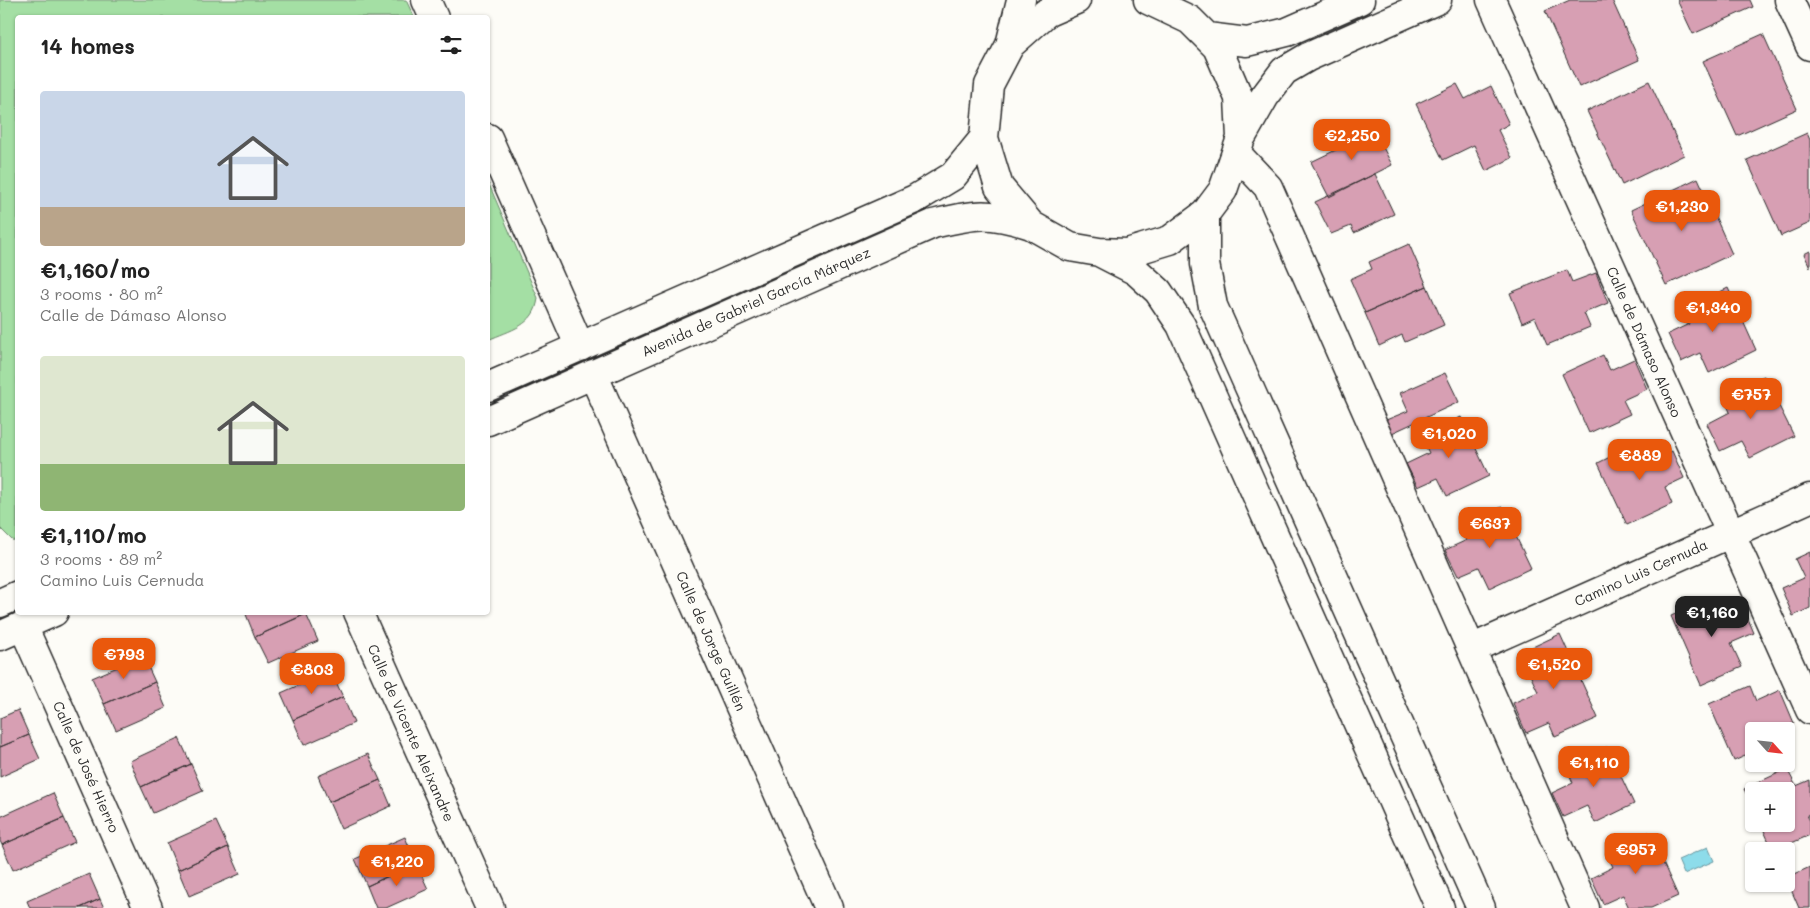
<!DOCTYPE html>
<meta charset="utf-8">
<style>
body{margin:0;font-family:Mali,sans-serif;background:#f2f2f2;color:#222;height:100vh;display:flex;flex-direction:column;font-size:19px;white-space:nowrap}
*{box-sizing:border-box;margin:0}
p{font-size:16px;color:#767676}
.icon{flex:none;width:28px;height:28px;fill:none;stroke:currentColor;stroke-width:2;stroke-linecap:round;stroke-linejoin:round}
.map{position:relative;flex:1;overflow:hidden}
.drawer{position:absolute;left:15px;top:15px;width:475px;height:600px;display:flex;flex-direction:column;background:#fff;border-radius:5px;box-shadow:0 1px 4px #0004}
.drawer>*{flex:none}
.needle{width:32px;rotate:117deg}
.buttons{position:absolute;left:1745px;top:722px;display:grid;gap:10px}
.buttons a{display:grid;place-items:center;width:50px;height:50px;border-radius:5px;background:#fff;box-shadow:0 1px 4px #0004;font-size:25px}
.price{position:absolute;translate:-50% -42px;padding:0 11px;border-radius:10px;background:#ea580c;color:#fff;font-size:16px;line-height:32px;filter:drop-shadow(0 1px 2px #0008)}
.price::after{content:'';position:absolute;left:50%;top:30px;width:15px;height:11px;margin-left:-8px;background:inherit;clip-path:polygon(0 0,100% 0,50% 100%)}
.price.on{background:#222;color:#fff}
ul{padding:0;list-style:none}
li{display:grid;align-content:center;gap:10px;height:265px;padding:0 25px}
li span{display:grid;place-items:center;height:155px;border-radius:5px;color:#555}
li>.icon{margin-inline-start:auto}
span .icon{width:90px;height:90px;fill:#fffc;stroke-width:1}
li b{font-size:21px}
h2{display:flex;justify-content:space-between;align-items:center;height:60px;padding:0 25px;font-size:21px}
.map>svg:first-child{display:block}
</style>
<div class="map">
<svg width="1810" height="908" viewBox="0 0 1810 908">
<rect width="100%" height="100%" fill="#fdfcf7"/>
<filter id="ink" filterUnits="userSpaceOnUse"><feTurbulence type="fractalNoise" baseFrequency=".02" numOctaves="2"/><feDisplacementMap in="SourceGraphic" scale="10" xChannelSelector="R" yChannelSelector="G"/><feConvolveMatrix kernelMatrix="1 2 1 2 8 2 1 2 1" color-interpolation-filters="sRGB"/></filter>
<g filter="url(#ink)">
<path fill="#a4dfa4" stroke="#688568" d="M0,0h406l8,17 -396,1 -1,523 -5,-1 -12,-12z
M488,182l50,116c-3,28 -28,32 -50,42z"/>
<path fill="#8ddcea" stroke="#66959e" d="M1708,847l6,14 -30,13 -6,-14z"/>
<path fill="#d79fb3" stroke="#2b2b2b" d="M1570,0h42l27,60 -60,27 -34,-76z
M1677,0h73l3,7 -60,27z
M1763,34l34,75 -60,27 -34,-75z
M1649,81l35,74 -62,30 -35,-74z
M1457,84l8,15 26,-13 18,38 -11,6 14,28 -26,13 -12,-26 -31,15 -27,-56z
M1371,124l21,41 -63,32 -18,-35 29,-14 -3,-6z
M1807,133l3,7v83l-29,13 -34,-76z
M1375,174l19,40 -40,19 -3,-7 -20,8 -16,-32z
M1698,178l34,76 -66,31 -35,-75z
M1409,244l18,42 -62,27 -15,-34 22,-10 -3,-7z
M1810,251v16l-6,-13z
M1567,270l5,12 24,-9 12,30 -24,10 6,14 -43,18 -12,-28 -13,6 -12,-30z
M1427,286l17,39 -39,17 -3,-7 -23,11 -14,-33z
M1728,288l28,62 -47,23 -9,-20 -19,9 -13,-28 21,-10 -6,-14z
M1603,355l7,15 24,-11 13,30 -24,11 7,14 -41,19 -27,-59z
M1445,373l14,29 -67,31 -6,-13 22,-9 -8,-18z
M1764,376l30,60 -44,22 -9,-17 -21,10 -13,-27 23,-12 -7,-16z
M1461,417l28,59 -42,20 -9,-18 -20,9 -12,-23 23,-11 -8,-16z
M1640,442l9,20 23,-11 12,27 -19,9 7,17 -45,21 -29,-62z
M1502,507l29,61 -42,20 -10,-21 -21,9 -13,-26 22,-10 -7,-14z
M1810,552v56l-17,8 -12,-28 23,-10 -9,-19z
M1710,599l6,13 25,-10 13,31 -23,10 11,24 -41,18 -30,-69z
M245,612h60l1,2 -51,23z
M306,614l12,27 -50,22 -13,-26z
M1560,634l38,84 -43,19 -6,-14 -23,10 -13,-30 25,-11 -18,-39z
M143,656l12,26 -51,22 -12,-26z
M331,671l12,26 -50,23 -12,-27z
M155,682l11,26 -50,22 -12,-26z
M1750,686l6,15 24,-11 14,33 -19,8h-21v21l-20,9 -25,-57z
M343,697l11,26 -50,22 -11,-25z
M18,710l11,25 -29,12v-29z
M29,735l11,24 -40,18v-30z
M179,738l12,26 -50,23 -11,-26z
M1607,747l27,57 -39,19 -8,-17 -24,11 -11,-24 21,-10 -7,-16z
M368,754l12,26 -51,22 -11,-26z
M191,764l12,27 -50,22 -12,-26z
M1787,769l9,17 14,-6v34l-3,1 3,6v14l-37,16 -12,-27h25v-33h-32v18l-10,-20z
M380,780l11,26 -50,23 -12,-27z
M53,793l11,25 -62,27 -2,-4v-24z
M64,818l11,24 -62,28 -11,-25z
M216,821l12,26 -50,23 -11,-27z
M1649,832l29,64 -27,12h-22l-6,-13 -20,9 -12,-26 22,-11 -7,-15z
M405,837l11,26 -49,23 -12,-27z
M228,847l12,27 -51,22 -11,-26z
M416,863l12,26 -42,19h-10l-9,-22z
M1810,867v41h-11l-13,-30z
M89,874l11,25 -20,9h-50l-3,-7z
M100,899l4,9h-24z"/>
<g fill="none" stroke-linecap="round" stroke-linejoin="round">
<defs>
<path id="minor" d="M426,0l8,18
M1076,0l-30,13 -36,32 -21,40 -5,53 15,49 32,38 39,22 29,5 28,1 43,-13 35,-26 18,-24 18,-52 -2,-40 -22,-51 -27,-27 -42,-20
M1491,0l319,710
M1789,0l21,46
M1207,37l40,5 40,-10 73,-32
M1010,45l11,-45
M488,138l92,209
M1241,138l24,-42 19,-25 24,-14 129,-57
M1236,153l32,34 317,721
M1205,214v50l8,42 268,602
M1099,252l37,19 22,20 23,34 259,583
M593,374l236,534
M488,387l427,-188 38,-23 31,-38
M488,421l445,-197c43,-10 54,-13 98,1
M0,603l18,-8
M358,612l132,296
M23,626l125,282
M0,636l54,-24
M1471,649l339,-151"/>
</defs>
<use href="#minor" stroke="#2b2b2b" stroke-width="31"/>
<use href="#minor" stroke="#fdfcf7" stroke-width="28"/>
</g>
</g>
<g text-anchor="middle" stroke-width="5" stroke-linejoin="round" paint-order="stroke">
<g font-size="14" fill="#2b2b2b" stroke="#fdfcf7">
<text transform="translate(756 302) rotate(-24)" y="5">Avenida de Gabriel García Márquez</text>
<text transform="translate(1644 342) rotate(66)" y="5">Calle de Dámaso Alonso</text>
<text transform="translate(1641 573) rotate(-24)" y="5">Camino Luis Cernuda</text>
<text transform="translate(711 641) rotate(66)" y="5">Calle de Jorge Guillén</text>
<text transform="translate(411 733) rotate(66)" y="5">Calle de Vicente Aleixandre</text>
<text transform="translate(86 767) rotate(66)" y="5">Calle de José Hierro</text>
</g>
</g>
</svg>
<div class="buttons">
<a><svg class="needle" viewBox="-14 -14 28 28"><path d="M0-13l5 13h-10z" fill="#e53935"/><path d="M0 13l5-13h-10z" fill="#767676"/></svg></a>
<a>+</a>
<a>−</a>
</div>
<b class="price" style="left:1352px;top:161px">€2,250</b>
<b class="price" style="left:1682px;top:232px">€1,230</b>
<b class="price" style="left:1713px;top:333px">€1,340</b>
<b class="price" style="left:1751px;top:420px">€757</b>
<b class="price" style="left:1449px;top:459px">€1,020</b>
<b class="price" style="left:1640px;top:481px">€889</b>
<b class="price" style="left:1490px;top:549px">€637</b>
<b class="price on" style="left:1712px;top:638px">€1,160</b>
<b class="price" style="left:124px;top:680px">€793</b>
<b class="price" style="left:1554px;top:690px">€1,520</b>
<b class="price" style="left:312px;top:695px">€803</b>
<b class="price" style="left:1594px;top:788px">€1,110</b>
<b class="price" style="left:1636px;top:875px">€957</b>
<b class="price" style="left:397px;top:887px">€1,220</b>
<section class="drawer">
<h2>14 homes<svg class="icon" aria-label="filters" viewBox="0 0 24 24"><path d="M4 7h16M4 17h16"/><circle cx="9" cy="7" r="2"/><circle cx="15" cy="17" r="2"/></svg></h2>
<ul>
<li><span style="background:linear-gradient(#c9d6e8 75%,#b9a48a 0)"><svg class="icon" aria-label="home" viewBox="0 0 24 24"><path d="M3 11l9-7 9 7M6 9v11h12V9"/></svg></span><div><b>€1,160/mo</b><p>3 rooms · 80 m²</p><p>Calle de Dámaso Alonso</p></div></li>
<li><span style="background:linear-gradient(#dfe7d0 70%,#8fb573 0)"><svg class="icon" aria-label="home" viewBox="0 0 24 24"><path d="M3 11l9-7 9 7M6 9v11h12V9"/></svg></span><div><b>€1,110/mo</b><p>3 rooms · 89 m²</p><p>Camino Luis Cernuda</p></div></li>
</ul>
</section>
</div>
